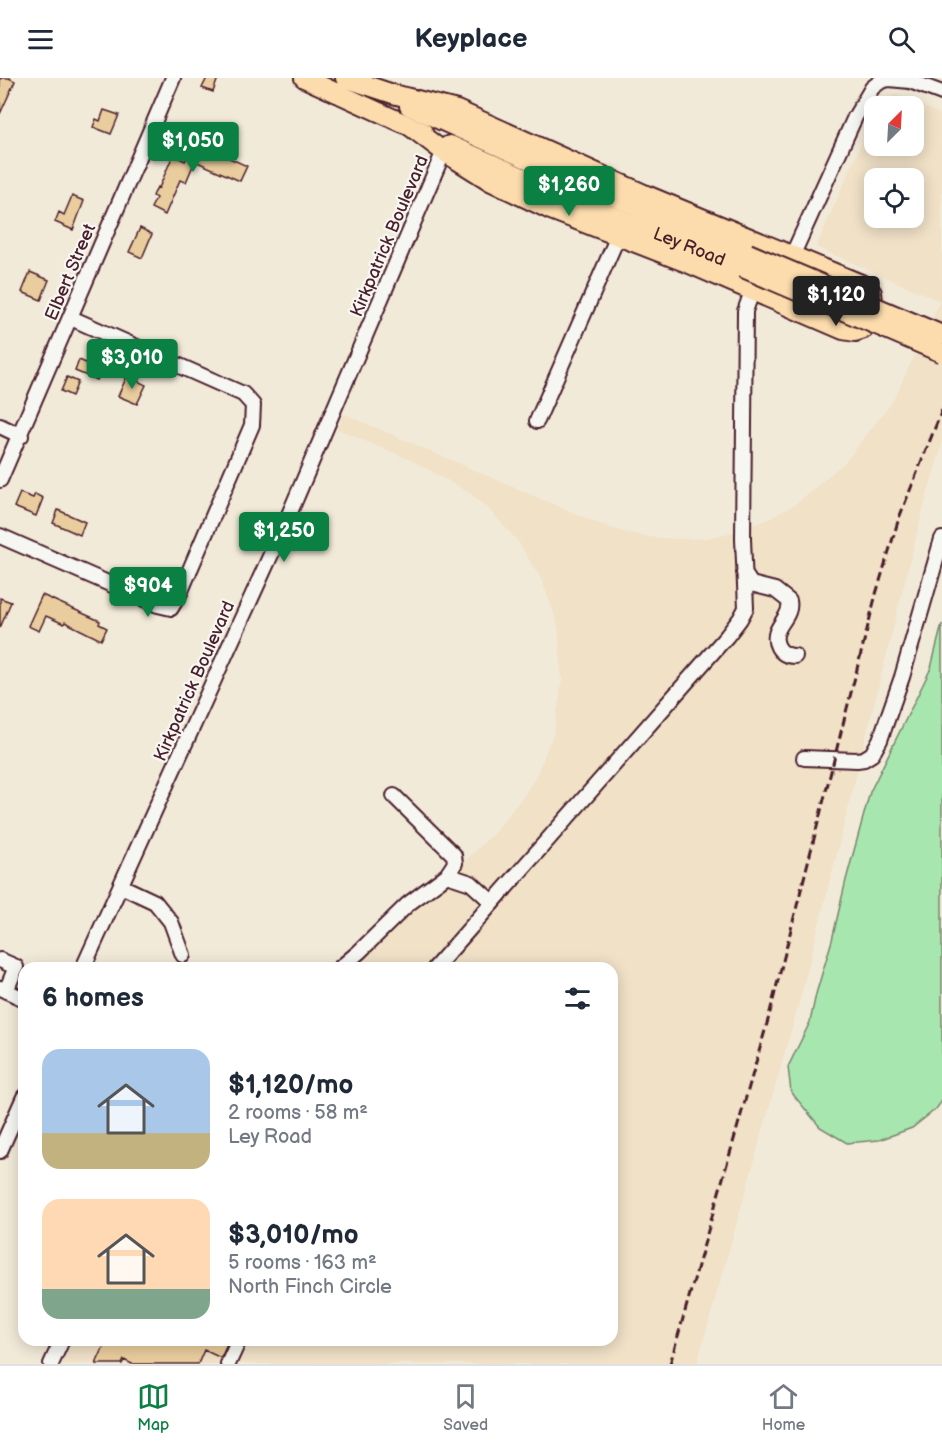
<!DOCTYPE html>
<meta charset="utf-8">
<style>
body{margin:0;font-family:"Balsamiq Sans",sans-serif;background:#f2f2f3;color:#1f2937;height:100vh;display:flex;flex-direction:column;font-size:22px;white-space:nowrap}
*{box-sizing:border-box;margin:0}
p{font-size:20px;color:#747a83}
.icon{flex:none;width:33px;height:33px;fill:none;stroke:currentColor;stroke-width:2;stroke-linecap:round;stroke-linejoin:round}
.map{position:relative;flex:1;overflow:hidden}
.drawer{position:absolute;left:18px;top:884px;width:600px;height:384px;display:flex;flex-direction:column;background:#fff;border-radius:18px;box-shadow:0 3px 15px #0003}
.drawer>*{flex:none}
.needle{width:39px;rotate:24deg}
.fabs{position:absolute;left:864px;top:18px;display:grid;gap:12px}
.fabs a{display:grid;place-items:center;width:60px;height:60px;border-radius:12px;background:#fff;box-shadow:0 3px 15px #0003;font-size:30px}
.price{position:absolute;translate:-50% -51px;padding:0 14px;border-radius:6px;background:#0b8043;color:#fff;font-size:20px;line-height:39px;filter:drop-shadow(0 2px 3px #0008)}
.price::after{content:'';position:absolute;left:50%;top:36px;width:18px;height:14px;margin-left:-9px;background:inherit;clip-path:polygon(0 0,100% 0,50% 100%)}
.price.selected{background:#222;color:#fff}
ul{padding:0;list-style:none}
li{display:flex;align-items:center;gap:18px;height:150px;padding:0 24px}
li span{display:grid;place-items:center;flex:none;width:168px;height:120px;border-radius:18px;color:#555}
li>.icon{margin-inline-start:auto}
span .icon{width:72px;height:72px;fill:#fffc;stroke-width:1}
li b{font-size:26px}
h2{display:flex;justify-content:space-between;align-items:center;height:72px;padding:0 24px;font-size:26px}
header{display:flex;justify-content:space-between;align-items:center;height:78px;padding:0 24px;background:#fff;font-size:27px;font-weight:600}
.dock{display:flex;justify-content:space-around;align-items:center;height:84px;border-top:2px solid #e0e1e3;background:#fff;font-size:16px;color:#747a83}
.dock a{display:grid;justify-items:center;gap:3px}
.dock .selected{color:#0b8043}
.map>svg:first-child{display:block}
</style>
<header><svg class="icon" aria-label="menu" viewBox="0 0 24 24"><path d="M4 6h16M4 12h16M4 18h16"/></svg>Keyplace<svg class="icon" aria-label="search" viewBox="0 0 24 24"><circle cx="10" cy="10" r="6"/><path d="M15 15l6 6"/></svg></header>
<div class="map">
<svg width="942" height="1286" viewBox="0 0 942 1286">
<rect width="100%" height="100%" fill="#f2ead9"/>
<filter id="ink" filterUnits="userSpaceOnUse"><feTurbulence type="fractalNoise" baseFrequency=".0167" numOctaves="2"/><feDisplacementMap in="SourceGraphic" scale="12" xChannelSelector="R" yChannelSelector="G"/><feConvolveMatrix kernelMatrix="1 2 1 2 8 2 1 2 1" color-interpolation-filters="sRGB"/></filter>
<g filter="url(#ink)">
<path fill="#f0e1c7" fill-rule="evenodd" d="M896,17l46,20v330l-20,68 -120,479 -105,372h-636l11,-24h540v-372l-271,-1 125,-107 27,-26 32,-40 12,-20 17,-42 8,-51 -4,-54 -7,-22 -9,-24 -23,-38 -31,-35 -20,-16 -55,-31 -76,-32 7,-15 253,109 26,9 27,5 27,2 30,-1 26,-6 36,-13 27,-15 50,-43 47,-60 47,-100 -124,-54 58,-132v31h40v-40h-35l5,-5zM874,100h40v40h-40z"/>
<path fill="#a7e7af" stroke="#78836d" stroke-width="1.5" d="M942,546v477l-6,8 -24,19 -33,12 -32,3 -27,-16 -29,-35 -3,-25 22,-45 6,-28 16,-54 14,-60 24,-88 61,-124z"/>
<path fill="#eacd9e" stroke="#4a1f2b" stroke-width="1.5" d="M0,0h9l6,3 -15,33z
M207,0h11l-5,14 -11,-4z
M104,32l15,5 -8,19 -18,-7 3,-8 4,2z
M194,64l53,24 -7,15 -45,-20 -9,21 -6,-2 -15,35 -14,-7 5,-10 -3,-2 4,-9 2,1 14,-33 12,6z
M72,118l12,5 -11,29 -18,-8 4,-10 5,3z
M140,150l12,6 -10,24 -13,-6z
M30,194l19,8 -8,20 -19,-8z
M79,282l7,3 1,-2 6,2v-2l11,5 -7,14 -22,-9z
M127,298l19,9 -9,19 -19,-8z
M67,299l11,5 -6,14 -11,-5z
M20,415l13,5 2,-4 8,4 -7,18 -22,-9z
M58,432l27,12 -5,13 -27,-12z
M42,517l58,26 -1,3 8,4 -6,12 -36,-18 -1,2 -18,-8 -7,15 -11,-5z
M0,520l11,4 -11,26z
M107,1262h122l-8,18 -17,-8 -6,14h-66l-8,-4 -2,4h-26z"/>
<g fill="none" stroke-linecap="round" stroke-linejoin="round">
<defs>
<path id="minor" d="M793,176l62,-137 17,-29 9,-7 8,-2 21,2 32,12
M537,343l81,-185
M0,348l21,10
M0,402l173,-402
M0,458l158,69 13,3 9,-15 72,-168 1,-20 -10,-11 -172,-76
M744,495l7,11 24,6 14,11c4,18 -21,27 -11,46 4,7 10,9 17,9
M804,680l53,2 7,-1 8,-5 8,-14 22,-63 40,-138
M394,718l60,59 1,8 -8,12 24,8 21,19
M121,808l34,16 16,20 12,33
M0,882l16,7 -10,24
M83,890l205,-451 159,-373
M340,890l19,-16 49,-48 39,-29
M435,890l292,-332 13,-17 6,-11 -3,-69 2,-228 7,-19
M0,910l24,11
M0,1073l24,-54
M51,1286l11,-24
M228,1286l11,-24"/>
<g id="major">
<path d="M304,0l119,54"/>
<path d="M345,0l48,16 64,16 187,84 217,90 11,9 2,18 -10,18 -9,3 -12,-2 -158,-68 -134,-52 -61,-29 -46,-29 -33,-25"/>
<path d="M409,28l178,80 161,67"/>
<path id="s1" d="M450,67l131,58 162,65"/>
</g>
</defs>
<use href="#minor" stroke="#4a1f2b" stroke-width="18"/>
<use href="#major" stroke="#4a1f2b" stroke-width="22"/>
<use href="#minor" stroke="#f6f6f2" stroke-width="14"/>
<use href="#major" stroke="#fcdcac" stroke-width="18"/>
<path stroke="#4a1f2b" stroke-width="3" stroke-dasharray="9 4.5" stroke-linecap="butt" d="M670,1286l98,-344 108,-426 23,-76 43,-108"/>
<defs>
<path id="major-bridge" d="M748,175l194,82
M743,190l199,85"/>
</defs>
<use href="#major-bridge" stroke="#4a1f2b" stroke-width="22" stroke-linecap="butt"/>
<use href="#major-bridge" stroke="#fcdcac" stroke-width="18"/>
</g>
</g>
<g text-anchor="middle" stroke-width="4.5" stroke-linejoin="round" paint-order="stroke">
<g font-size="18" fill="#4a1f2b" stroke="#f6f6f2">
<text transform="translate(389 158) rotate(-67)" y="6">Kirkpatrick Boulevard</text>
<text dy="6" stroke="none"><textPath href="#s1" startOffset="260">Ley Road</textPath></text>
<text transform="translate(70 194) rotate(-67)" y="6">Elbert Street</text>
<text transform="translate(194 603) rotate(-66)" y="6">Kirkpatrick Boulevard</text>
</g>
</g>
</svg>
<div class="fabs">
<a><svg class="needle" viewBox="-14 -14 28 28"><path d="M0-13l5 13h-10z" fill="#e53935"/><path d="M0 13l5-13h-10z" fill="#747a83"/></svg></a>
<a><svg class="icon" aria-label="locate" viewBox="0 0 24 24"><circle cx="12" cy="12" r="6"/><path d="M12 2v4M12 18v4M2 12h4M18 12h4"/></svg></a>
</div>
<b class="price" style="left:193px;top:95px">$1,050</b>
<b class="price" style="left:569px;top:139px">$1,260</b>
<b class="price selected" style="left:836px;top:249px">$1,120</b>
<b class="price" style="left:132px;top:312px">$3,010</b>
<b class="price" style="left:284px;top:485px">$1,250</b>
<b class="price" style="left:148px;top:540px">$904</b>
<section class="drawer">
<h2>6 homes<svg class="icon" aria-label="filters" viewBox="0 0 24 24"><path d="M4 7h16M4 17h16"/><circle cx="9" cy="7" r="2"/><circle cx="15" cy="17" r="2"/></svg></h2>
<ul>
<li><span style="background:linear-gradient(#a9c7e8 70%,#c2b280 0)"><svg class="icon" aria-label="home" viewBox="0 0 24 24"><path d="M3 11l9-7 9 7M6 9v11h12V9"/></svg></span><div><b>$1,120/mo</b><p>2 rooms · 58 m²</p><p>Ley Road</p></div></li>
<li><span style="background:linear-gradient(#ffd9b3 75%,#7fa58c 0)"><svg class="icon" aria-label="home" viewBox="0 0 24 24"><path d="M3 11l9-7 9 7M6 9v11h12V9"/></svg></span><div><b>$3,010/mo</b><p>5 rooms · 163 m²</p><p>North Finch Circle</p></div></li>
</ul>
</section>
</div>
<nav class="dock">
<a class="selected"><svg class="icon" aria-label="map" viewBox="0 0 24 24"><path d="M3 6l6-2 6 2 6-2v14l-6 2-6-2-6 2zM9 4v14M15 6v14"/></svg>Map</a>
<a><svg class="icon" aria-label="saved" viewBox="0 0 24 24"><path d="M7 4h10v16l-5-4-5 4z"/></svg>Saved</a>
<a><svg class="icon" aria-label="home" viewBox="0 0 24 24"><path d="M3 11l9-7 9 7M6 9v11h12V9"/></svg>Home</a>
</nav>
